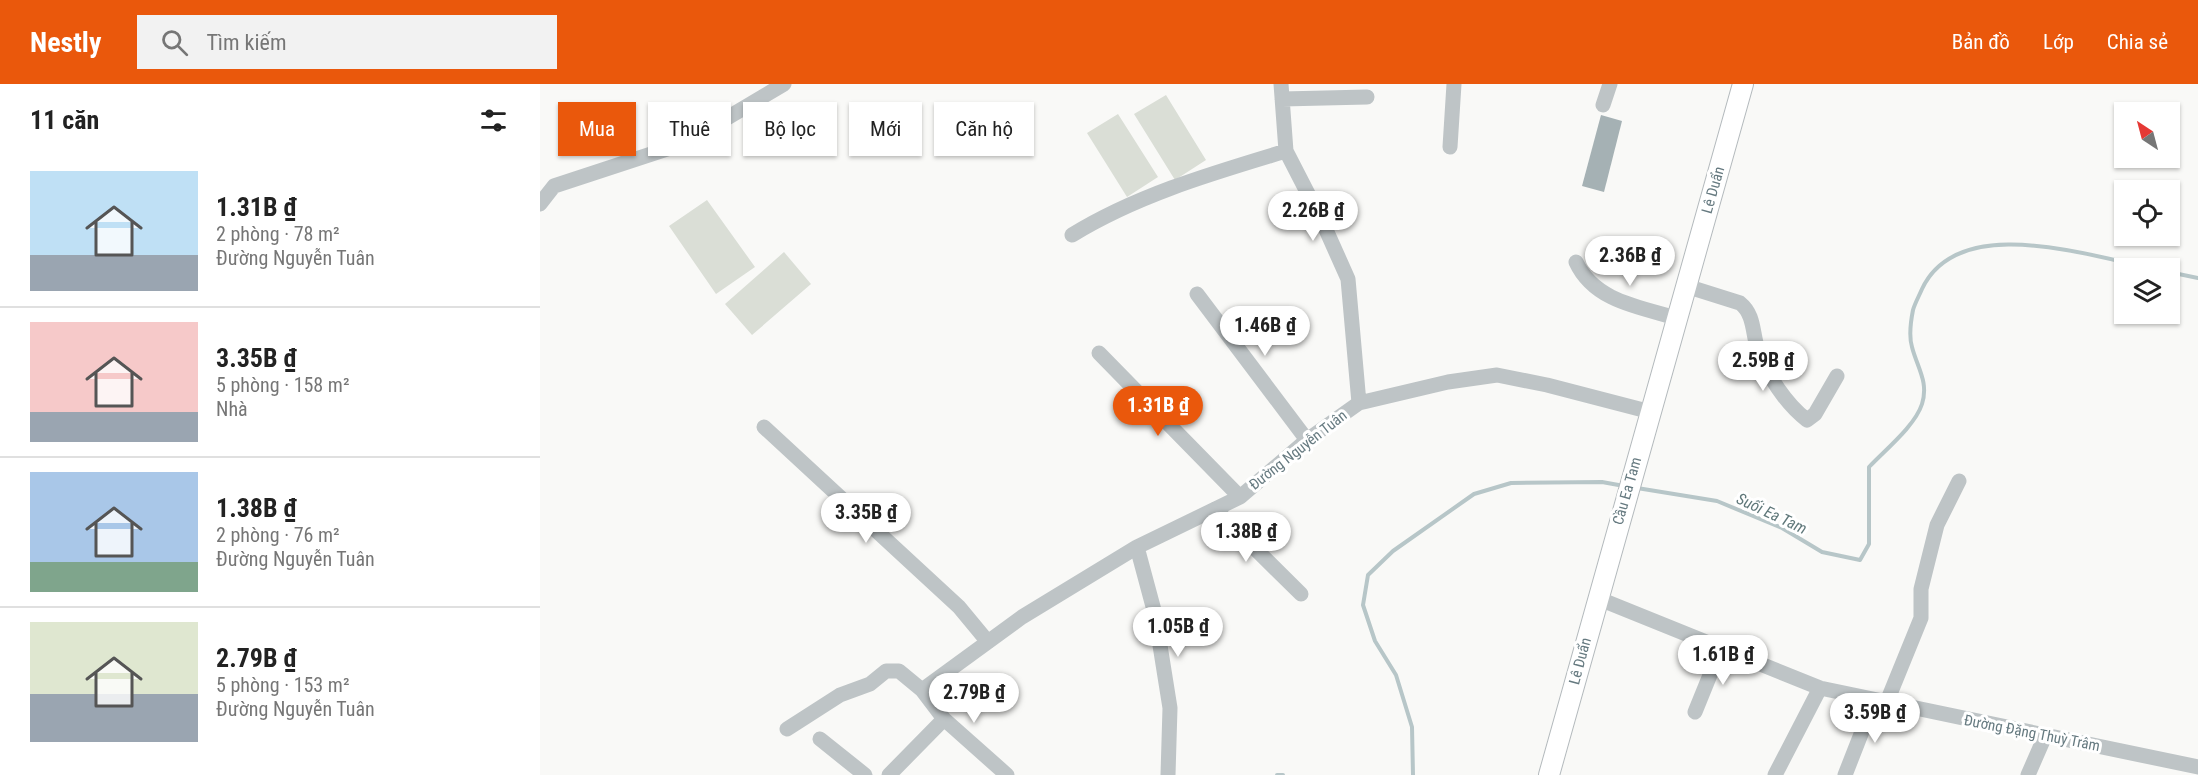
<!DOCTYPE html>
<html lang="vi">
<meta charset="utf-8">
<style>
body{margin:0;font-family:"Roboto Condensed",sans-serif;background:#f2f2f2;color:#222;height:100vh;display:flex;flex-direction:column;font-size:22px;white-space:nowrap}
*{box-sizing:border-box;margin:0}
p{font-size:20px;color:#767676}
.icon{flex:none;width:33px;height:33px;fill:none;stroke:currentColor;stroke-width:2;stroke-linecap:round;stroke-linejoin:round}
.map{position:relative;flex:1;overflow:hidden}
.details{display:flex;flex-direction:column;background:#fff;width:540px}
.details>*{flex:none}
.guide{position:absolute;left:18px;top:18px;width:570px;height:54px;display:flex;gap:12px}
.needle{width:39px;rotate:324deg}
.buttons{position:absolute;left:1574px;top:18px;display:grid;gap:12px}
.buttons a{display:grid;place-items:center;width:66px;height:66px;border-radius:0px;background:#fff;box-shadow:0 2px 4px #0004;font-size:30px}
.price{position:absolute;translate:-50% -51px;padding:0 14px;border-radius:21px;background:#fff;color:#222;font-size:20px;line-height:39px;filter:drop-shadow(0 2px 3px #0008)}
.price::after{content:'';position:absolute;left:50%;top:36px;width:18px;height:14px;margin-left:-9px;background:inherit;clip-path:polygon(0 0,100% 0,50% 100%)}
.price.current{background:#ea580c;color:#fff}
ul{padding:0;list-style:none}
li{display:flex;align-items:center;gap:18px;height:150px;padding:0 30px}
li+li{border-top:2px solid #e0e0e0}
li span{display:grid;place-items:center;flex:none;width:168px;height:120px;border-radius:0px;color:#555}
li>.icon{margin-inline-start:auto}
span .icon{width:72px;height:72px;fill:#fffc;stroke-width:1}
li b{font-size:26px}
h2{display:flex;justify-content:space-between;align-items:center;height:72px;padding:0 30px;font-size:26px}
.pill{padding:0 21px;border-radius:0px;background:#fff;box-shadow:0 2px 4px #0004;font-size:21px;line-height:54px}
.pill.current{background:#ea580c;color:#fff}
header{display:flex;align-items:center;gap:36px;box-sizing:border-box;height:84px;padding:0 30px;background:#ea580c;color:#fff}
header strong{font-size:28px}
nav{display:flex;gap:33px;margin-inline-start:auto;font-size:21px}
.search{width:420px;height:54px;background:#f2f2f2;display:flex;align-items:center;gap:15px;box-sizing:border-box;padding:0 21px;border-radius:0px;color:#767676;font-size:22px}
main{display:flex;flex:1;min-height:0}
.map>svg:first-child{display:block}
</style>
<header>
<strong>Nestly</strong>
<div class="search"><svg class="icon" aria-label="search" viewBox="0 0 24 24"><circle cx="10" cy="10" r="6"/><path d="M15 15l6 6"/></svg>Tìm kiếm</div>
<nav><a>Bản đồ</a><a>Lớp</a><a>Chia sẻ</a></nav>
</header>
<main>
<section class="details">
<h2>11 căn<svg class="icon" aria-label="filters" viewBox="0 0 24 24"><path d="M4 7h16M4 17h16"/><circle cx="9" cy="7" r="2"/><circle cx="15" cy="17" r="2"/></svg></h2>
<ul>
<li><span style="background:linear-gradient(#bfe0f5 70%,#9aa5b1 0)"><svg class="icon" aria-label="home" viewBox="0 0 24 24"><path d="M3 11l9-7 9 7M6 9v11h12V9"/></svg></span><div><b>1.31B ₫</b><p>2 phòng · 78 m²</p><p>Đường Nguyễn Tuân</p></div></li>
<li><span style="background:linear-gradient(#f6c9c9 75%,#9aa5b1 0)"><svg class="icon" aria-label="home" viewBox="0 0 24 24"><path d="M3 11l9-7 9 7M6 9v11h12V9"/></svg></span><div><b>3.35B ₫</b><p>5 phòng · 158 m²</p><p>Nhà</p></div></li>
<li><span style="background:linear-gradient(#a9c7e8 75%,#7fa58c 0)"><svg class="icon" aria-label="home" viewBox="0 0 24 24"><path d="M3 11l9-7 9 7M6 9v11h12V9"/></svg></span><div><b>1.38B ₫</b><p>2 phòng · 76 m²</p><p>Đường Nguyễn Tuân</p></div></li>
<li><span style="background:linear-gradient(#dfe7d0 60%,#9aa5b1 0)"><svg class="icon" aria-label="home" viewBox="0 0 24 24"><path d="M3 11l9-7 9 7M6 9v11h12V9"/></svg></span><div><b>2.79B ₫</b><p>5 phòng · 153 m²</p><p>Đường Nguyễn Tuân</p></div></li>
</ul>
</section>
<div class="map">
<svg width="1658" height="691" viewBox="0 0 1658 691">
<rect width="100%" height="100%" fill="#f9f9f7"/>
<path fill="#daded6" d="M626,11l40,65 -31,20 -41,-66z
M578,30l40,63 -31,20 -40,-64z
M167,116l48,67 -39,27 -47,-68z
M244,168l27,32 -59,51 -27,-31z"/>
<g fill="none" stroke-linecap="round" stroke-linejoin="round">
<path stroke="#b7c6c8" stroke-width="4" d="M1629,188l29,6
M1097,404l80,13 65,27 40,24 38,8 9,-16v-77c16,-17 46,-41 53,-63 7,-22 -5,-37 -10,-57 -3,-10 -1,-27 1,-37 2,-7 6,-14 9,-21 36,-77 167,-33 229,-21
M737,691h6
M873,691l-1,-48 -16,-52 -21,-34 -12,-36 5,-30 25,-24 81,-57 37,-11 91,-1 22,4"/>
</g>
<path fill="#a5b1b4" d="M1061,31l21,6 -18,71 -22,-6z"/>
<g fill="none" stroke-linecap="round" stroke-linejoin="round">
<defs>
<path id="major" d="M1009,691l194,-691"/>
</defs>
<use href="#major" stroke="#b4babd" stroke-width="22"/>
<path stroke="#bec4c6" stroke-width="15" d="M741,0l5,67 37,72 25,56 11,124
M742,15l85,-2
M1063,21l7,-21
M910,63l4,-63
M0,120l14,-18 131,-43 99,-59
M532,151c65,-40 141,-62 214,-84
M1036,178c18,39 63,45 101,56
M1146,202l54,17c15,12 12,30 18,47 9,25 28,54 49,70l8,-6 22,-38
M657,210l110,146
M559,269l141,144
M224,343l195,180 29,35
M675,425l86,85
M597,463l18,67 15,94 -2,67
M1057,514l223,90 378,79
M382,606l100,-73 115,-70 103,-50 67,-57 52,-37 89,-21 49,-7 50,10 104,27
M1346,620l35,-86v-29l16,-64 22,-44
M1155,628l26,-64
M247,645l53,-34 30,-11 16,-13h13l23,19 22,29 63,56
M280,655l45,36
M349,691l55,-56
M1235,691l45,-87
M1305,691l29,-74
M1488,691l17,-39"/>
<use href="#major" stroke="#fff" stroke-width="20"/>
</g>
<g text-anchor="middle" stroke-width="6" stroke-linejoin="round" paint-order="stroke">
<g font-size="15" fill="#667a80" stroke="#fff">
<text transform="translate(1173 106) rotate(-74)" y="5">Lê Duẩn</text>
<text transform="translate(758 366) rotate(-38)" y="5">Đường Nguyễn Tuân</text>
<text transform="translate(1087 407) rotate(-74)" y="5">Cầu Ea Tam</text>
<text transform="translate(1040 577) rotate(-75)" y="5">Lê Duẩn</text>
<text transform="translate(1492 649) rotate(11)" y="5">Đường Đặng Thuỳ Trâm</text>
</g>
<g font-size="16" font-style="italic" fill="#60787a" stroke="#fff">
<text transform="translate(1232 429) rotate(25)" y="6">Suối Ea Tam</text>
</g>
</g>
</svg>
<div class="buttons">
<a><svg class="needle" viewBox="-14 -14 28 28"><path d="M0-13l5 13h-10z" fill="#e53935"/><path d="M0 13l5-13h-10z" fill="#767676"/></svg></a>
<a><svg class="icon" aria-label="locate" viewBox="0 0 24 24"><circle cx="12" cy="12" r="6"/><path d="M12 2v4M12 18v4M2 12h4M18 12h4"/></svg></a>
<a><svg class="icon" aria-label="layers" viewBox="0 0 24 24"><path d="M12 4l9 5-9 5-9-5zM3 14l9 5 9-5"/></svg></a>
</div>
<b class="price" style="left:773px;top:158px">2.26B ₫</b>
<b class="price" style="left:1090px;top:203px">2.36B ₫</b>
<b class="price" style="left:725px;top:273px">1.46B ₫</b>
<b class="price" style="left:1223px;top:308px">2.59B ₫</b>
<b class="price current" style="left:618px;top:353px">1.31B ₫</b>
<b class="price" style="left:326px;top:460px">3.35B ₫</b>
<b class="price" style="left:706px;top:479px">1.38B ₫</b>
<b class="price" style="left:638px;top:574px">1.05B ₫</b>
<b class="price" style="left:1183px;top:602px">1.61B ₫</b>
<b class="price" style="left:434px;top:640px">2.79B ₫</b>
<b class="price" style="left:1335px;top:660px">3.59B ₫</b>
<div class="guide">
<a class="pill current">Mua</a>
<a class="pill">Thuê</a>
<a class="pill">Bộ lọc</a>
<a class="pill">Mới</a>
<a class="pill">Căn hộ</a>
</div>
</div>
</main>
